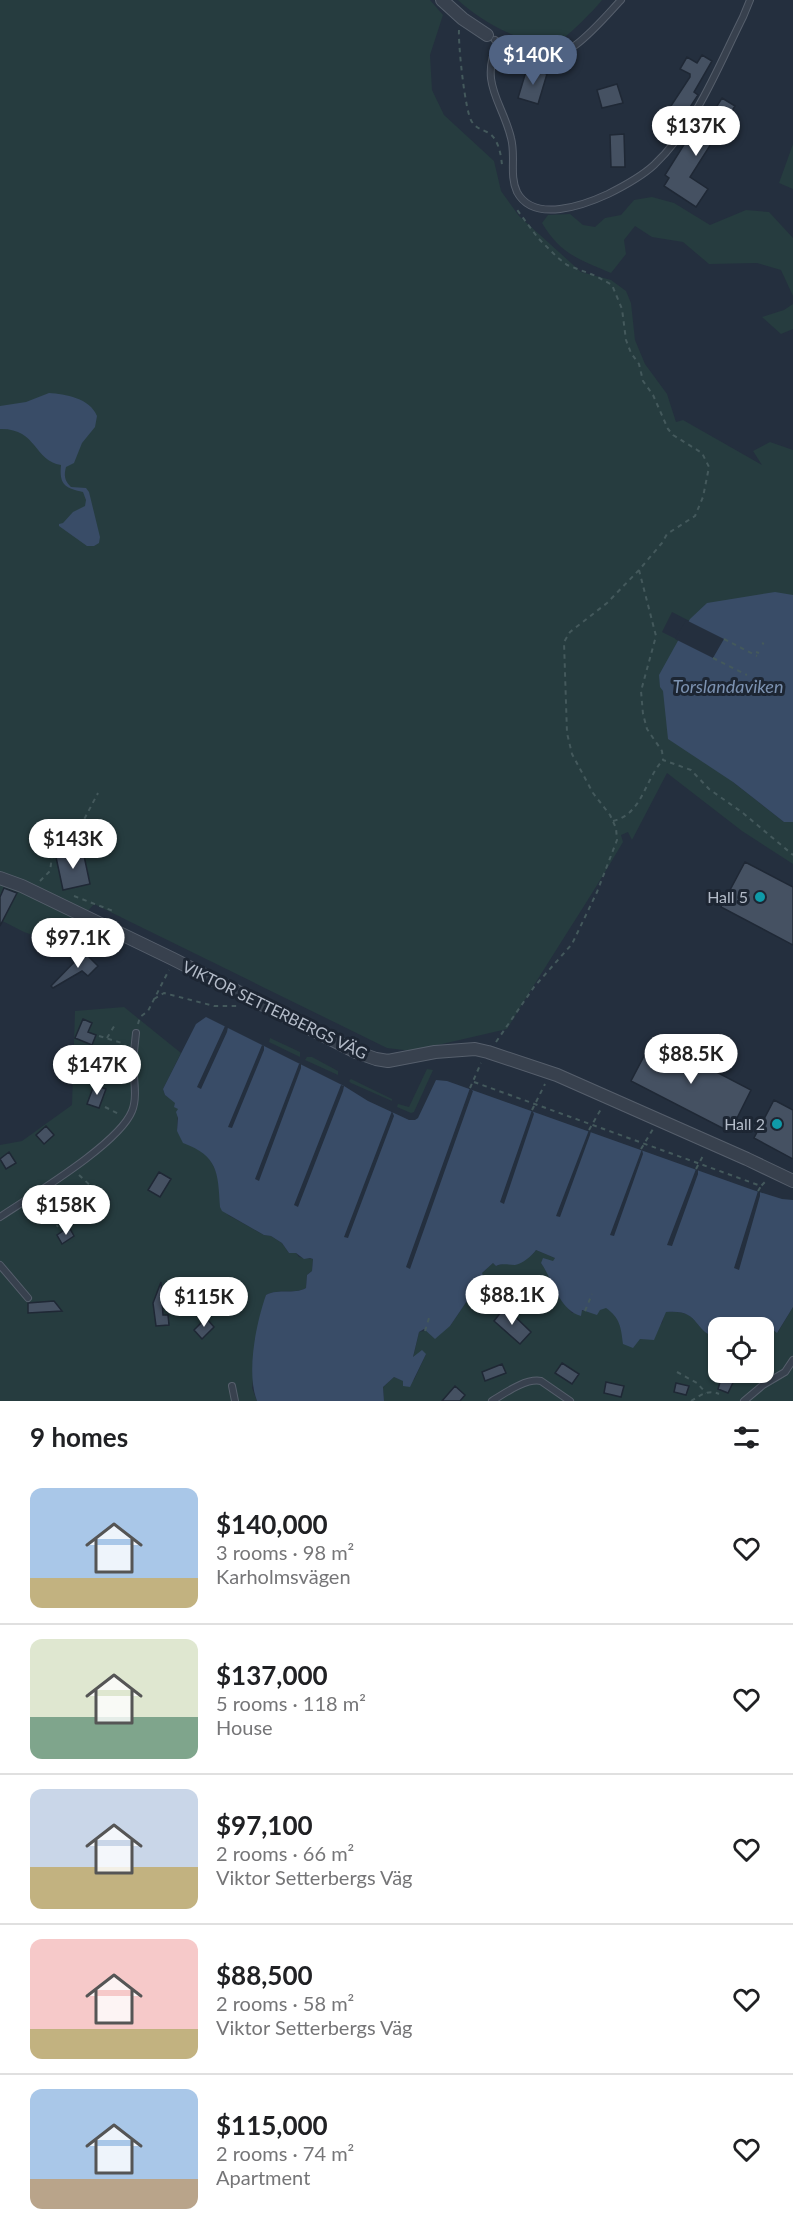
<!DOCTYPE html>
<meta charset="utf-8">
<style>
body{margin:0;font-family:Lato,sans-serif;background:#f6f6f6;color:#202124;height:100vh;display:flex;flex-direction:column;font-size:22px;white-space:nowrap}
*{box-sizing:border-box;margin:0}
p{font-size:20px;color:#757577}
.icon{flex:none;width:33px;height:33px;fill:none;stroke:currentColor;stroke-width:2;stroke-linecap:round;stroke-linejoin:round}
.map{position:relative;height:1401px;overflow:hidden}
.drawer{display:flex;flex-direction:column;background:#fff;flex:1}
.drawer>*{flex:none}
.fabs{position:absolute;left:708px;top:1317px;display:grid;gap:12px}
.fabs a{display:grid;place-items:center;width:66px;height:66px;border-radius:12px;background:#fff;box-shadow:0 2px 4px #0004;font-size:30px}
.price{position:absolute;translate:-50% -51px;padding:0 14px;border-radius:21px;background:#fff;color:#222;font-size:20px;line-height:39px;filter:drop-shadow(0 2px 3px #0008)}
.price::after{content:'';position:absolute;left:50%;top:36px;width:18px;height:14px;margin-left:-9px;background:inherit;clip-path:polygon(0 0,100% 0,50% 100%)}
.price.current{background:#506383;color:#fff}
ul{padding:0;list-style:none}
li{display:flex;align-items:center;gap:18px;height:150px;padding:0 30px}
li+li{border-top:2px solid #e0e0e0}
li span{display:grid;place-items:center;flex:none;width:168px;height:120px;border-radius:12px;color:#555}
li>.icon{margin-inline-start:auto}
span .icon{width:72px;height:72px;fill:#fffc;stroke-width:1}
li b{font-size:26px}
h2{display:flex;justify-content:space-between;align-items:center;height:72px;padding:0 30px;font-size:26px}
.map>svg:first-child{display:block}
</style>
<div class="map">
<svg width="793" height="1401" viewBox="0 0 793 1401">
<rect width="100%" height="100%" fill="#242f3e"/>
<path fill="#263c3f" d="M0,0h430l13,15 -13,40 2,35 12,25 50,46 7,30 18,25 62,56 30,8 15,11 5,12 4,37 10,24 22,30 9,28 7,-2 79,45 -9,-14 17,-9 23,8v163l-86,17 -35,-18 -10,20 30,15 41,135 51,40h9v42l-51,-33 -75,-58 -35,67 -4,-8 -7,3 2,7c-37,63 -78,124 -116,187l-95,22 -25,-3 -293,-144c-13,16 -37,34 -60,31 -11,-2 -24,-11 -34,-15z
M458,0h144c-4,6 -30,32 -36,36 -30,20 -87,-16 -108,-36z
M793,144v45l-14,-6z
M652,197l22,6 36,22 36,-15 23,2 24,26v58l-12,-26 -24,-7 -48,1 -26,-22 -31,-5 -17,-11 -11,14 2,14 -15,19c-32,-14 -50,-18 -69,-50l6,-8 22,-1 13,11 12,2 10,-9 16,-3 13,-15z
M793,304v25l-12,5 -19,-17 22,-7z
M124,1007l57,46 -18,36 2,6 11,8 2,6 -1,22 11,13c30,7 32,45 40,71l36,20 7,1 11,7 7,10h7l3,4 14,2 -1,12 -5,4 -1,13c-13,7 -27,0 -40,7l-5,22 -9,71 5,13h-257v-256l22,-4 50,-36 3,-94z
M270,1038l30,14v5l-31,-15z
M307,1057h5l26,14v4l-33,-15z
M427,1069l6,1 -19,42 -3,1 -14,-6 1,-3 11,3z
M351,1079l41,20v2l-41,-18 -2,-2z
M536,1250l19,8 -2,4 -12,1 7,10 10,23 14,17c11,-4 23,-1 34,-6l9,7 6,9 19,16 22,-16 3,-11c37,-3 26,18 53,26v34h46v-44l-7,-1 3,-7 18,12 15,-25v94h-409l-1,-14 11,-10 10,4 10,-1 12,-26 -13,4 6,-26 31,-6 21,-31 5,-12 6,-4v-6l11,-10 3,3c14,-6 31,-2 40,-16z"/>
<path fill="#394c67" d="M49,393c16,1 41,5 48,23l-2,11 -13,16 -8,20 -8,4c-2,8 -2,13 5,20l15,1 3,4 11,45 -1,6 -5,3h-7l-28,-20v-2l4,-1 10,-11 12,-6 1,-6 -3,-8c-18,-4 -24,-7 -22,-27 -27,-4 -24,-37 -61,-36v-23l26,-4z
M775,592l18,3v227h-9l-51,-40 -65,-43 -5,-48 -3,-4 -1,-12 31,-56 17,-16z
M206,1017l138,69 24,15 41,19h6l3,-2 18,-38 11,1 306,109 29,9 11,1v107l-16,26 -17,-13 -3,7 -39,1v10c-27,-7 -16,-29 -52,-26l-12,28 -14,-1 -7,9 -10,-4c-2,-17 -3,-26 -17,-36l-6,2 -3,5 -15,-5 -1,6c-22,-6 -28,-36 -40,-53l2,-5 10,3 2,-3 -19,-8c-3,5 -14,14 -21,15 -7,0 -12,-2 -19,1l-3,-3 -11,10 2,5 -8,5 -5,12 -21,31 -15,13 -11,-10 -5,3 -6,25 9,-7 4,4 -16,33 -7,-1v-5l-9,-4 -11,10 1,14h-127c-11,-29 -1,-77 9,-106 13,-7 27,0 40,-7l1,-13 5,-4 1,-12 -3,-1 -6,1 -8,-6h-7l-7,-10 -11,-7 -7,-1 -42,-24 -2,-4c-2,-35 -2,-51 -37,-64l-6,-12 1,-13 -2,-6 2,-3 -4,-2 1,-4 -10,-8 -2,-6 33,-65z"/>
<path fill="#242f3e" d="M686,620l38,19 -11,19 -38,-19z
M225,1026l3,1 -1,5 -26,57 -4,-2z
M262,1045l2,1v4l-32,78 -4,-1z
M299,1064h2v4l-42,113 -4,-2z
M341,1085l3,1 -1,5 -45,116 -4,-2z
M470,1088l3,3 -63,178 -4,-2z
M532,1110l2,4 -30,90 -4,-2z
M392,1111l2,5 -46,122 -4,-1z
M589,1130l2,1 -1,4 -30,82 -4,-1z
M642,1149l1,5 -29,82 -4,-1z
M696,1169l2,1v4l-26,72 -5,-1z
M758,1191l2,1v4l-21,74 -5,-2z"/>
<path fill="#455162" stroke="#1f2835" stroke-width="1.5" d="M702,55l10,6 -18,31 4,3 -19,29 -14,-9 25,-38v-3l-10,-5 7,-12 10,6z
M527,68l20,6 -9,30 -20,-6z
M617,84l6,19 -21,5 -5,-18z
M722,98l13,8 -45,71 18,12 -12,18 -32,-21 5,-8 -4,-3 25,-40 6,4z
M624,134l1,33h-14l-1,-32z
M83,851l7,33 -27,6 -7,-33z
M745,862l48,25v58l-72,-38z
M4,888l13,5 -17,33v-29z
M84,952l14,14 -10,10 -6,-5 -29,17 -2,-2z
M83,1019l9,4 -4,9 8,3 -4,10 -17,-7z
M653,1039l98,51 -21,42 -99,-51z
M109,1065l13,2 -2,10 -12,-2z
M94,1085l12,4 -7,19 -12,-4z
M774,1100l19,10v49l-39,-21z
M46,1126l8,9 -10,9 -8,-9z
M9,1152l7,11 -10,6 -6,-10z
M159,1172l12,7 -11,18 -12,-7z
M102,1190l8,10 -10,8 -8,-9z
M69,1227l5,9 -12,8 -5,-9z
M161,1282l2,33h5l1,10 -13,1 -3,-23z
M54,1301l8,10 -34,2v-10z
M505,1307l26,25 -11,12 -26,-23z
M206,1318l8,9 -12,12 -8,-9z
M562,1363l17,11 -7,10 -17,-11z
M502,1364l4,9 -21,8 -3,-9z
M723,1372h15l-10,21 -10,-4z
M606,1382l18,4 -3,11 -17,-4z
M676,1383l13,3 -3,9 -12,-3z
M455,1386l10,9 -5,6h-18z"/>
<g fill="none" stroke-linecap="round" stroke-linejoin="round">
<defs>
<path id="service" d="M495,40c11,8 25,16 38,19 33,7 68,-38 88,-59
M498,42c-19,42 4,59 13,96 5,18 -2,37 6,54 9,17 26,19 43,17 17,-2 33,-8 48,-15 16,-8 33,-17 46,-29 42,-40 64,-98 89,-148l7,-17
M0,1217c31,-21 119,-73 132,-106 6,-14 1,-35 1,-50 1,-10 2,-19 3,-28
M0,1265l28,33
M232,1386l3,15
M492,1401c13,-8 34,-23 49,-20l29,20
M744,1401l19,-16 22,-13 8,-12"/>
<path id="minor" d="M442,0l21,19 24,16
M0,878l22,8 151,73 183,93 20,7 12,2 47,-9 40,-3 13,3 69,23 190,84 46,22"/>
</defs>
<use href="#service" stroke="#565f6c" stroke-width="8"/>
<use href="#minor" stroke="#565f6c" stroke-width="14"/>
<path stroke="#44595c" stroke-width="2" stroke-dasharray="4.5 4.5" stroke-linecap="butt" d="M459,30c-1,13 6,83 13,92 4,6 9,7 15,10 11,5 14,22 15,33
M639,570l17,66 -15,55 2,23 4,15 15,22 1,9 28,10 18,19 34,24 50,42
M724,639l33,17
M762,643l2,1
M756,652l3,1
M713,658l34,17
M739,686l3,2
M613,821c29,-7 31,-39 49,-60
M40,881l10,-10 2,-14 16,-7 30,-57
M74,896l39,15
M154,999l10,-6 50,13h24
M138,1024l2,-7 8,-6 21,-41
M99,1036l26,8
M107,1038l9,-15
M496,1042l38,-55 38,-43 25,-52 20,-52 -1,-12 -6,-13 -17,-22 -21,-39 -5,-21 -3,-91 6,-10 37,-29 32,-33 23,-27 5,-9 28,-18 8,-19 6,-30 -7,-14 -29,-18 -5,-6 -15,-34 -10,-14 -4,-17 -8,-11 -5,-13 -4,-31 -10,-24 -16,-9 -29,-11 -10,-8 -19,-19 -23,-31
M474,1082l287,104 5,-5
M470,1088l11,-25
M105,1107l14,7
M532,1110l13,-26
M589,1130l12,-21
M641,1149l12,-20
M696,1169l8,-15
M79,1175l14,13
M758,1191l3,-5
M41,1203l17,24
M585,1311l7,-17
M425,1331l4,-13
M677,1372l20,11 9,10
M691,1401c10,-6 17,-12 28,-7"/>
<use href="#service" stroke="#38414e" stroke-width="6"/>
<use href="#minor" stroke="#38414e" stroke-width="12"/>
</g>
<g fill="#0f9aa8" stroke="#1d2633" stroke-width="2">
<circle cx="760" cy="897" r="6"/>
<circle cx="777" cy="1124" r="6"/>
</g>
<g text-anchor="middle" stroke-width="6" stroke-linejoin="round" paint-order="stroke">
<g font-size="16" fill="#b4bcc9" stroke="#1d2633" text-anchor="end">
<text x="748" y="903">Hall 5</text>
<text x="765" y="1130">Hall 2</text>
</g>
<g font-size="16" fill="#b4bcc9" stroke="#1d2633">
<text transform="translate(275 1010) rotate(26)" y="6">VIKTOR SETTERBERGS VÄG</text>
</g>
<g font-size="18" font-style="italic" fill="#7c92b1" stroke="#1d2633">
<text x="728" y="693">Torslandaviken</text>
</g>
</g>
</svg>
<div class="fabs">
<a><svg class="icon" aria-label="locate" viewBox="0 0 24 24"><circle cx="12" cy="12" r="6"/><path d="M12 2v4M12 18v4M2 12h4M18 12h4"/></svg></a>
</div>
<b class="price current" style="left:533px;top:86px">$140K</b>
<b class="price" style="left:696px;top:157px">$137K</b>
<b class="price" style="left:73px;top:870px">$143K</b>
<b class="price" style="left:78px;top:969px">$97.1K</b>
<b class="price" style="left:691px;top:1085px">$88.5K</b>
<b class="price" style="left:97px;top:1096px">$147K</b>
<b class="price" style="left:66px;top:1236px">$158K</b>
<b class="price" style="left:512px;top:1326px">$88.1K</b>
<b class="price" style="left:204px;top:1328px">$115K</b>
</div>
<section class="drawer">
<h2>9 homes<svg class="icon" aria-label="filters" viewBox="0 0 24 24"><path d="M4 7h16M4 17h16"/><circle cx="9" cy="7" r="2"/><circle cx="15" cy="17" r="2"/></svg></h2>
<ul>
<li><span style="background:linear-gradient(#a9c7e8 75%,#c2b280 0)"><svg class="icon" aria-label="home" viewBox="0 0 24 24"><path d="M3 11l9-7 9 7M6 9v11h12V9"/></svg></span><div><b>$140,000</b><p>3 rooms · 98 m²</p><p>Karholmsvägen</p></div><svg class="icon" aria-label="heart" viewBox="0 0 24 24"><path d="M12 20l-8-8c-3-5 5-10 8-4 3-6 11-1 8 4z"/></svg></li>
<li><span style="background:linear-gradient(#dfe7d0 65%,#7fa58c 0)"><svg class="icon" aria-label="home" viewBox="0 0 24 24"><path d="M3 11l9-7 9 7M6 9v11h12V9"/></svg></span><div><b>$137,000</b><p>5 rooms · 118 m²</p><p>House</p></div><svg class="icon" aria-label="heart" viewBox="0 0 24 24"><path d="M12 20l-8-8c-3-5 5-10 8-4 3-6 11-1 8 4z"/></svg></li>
<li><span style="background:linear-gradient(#c9d6e8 65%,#c2b280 0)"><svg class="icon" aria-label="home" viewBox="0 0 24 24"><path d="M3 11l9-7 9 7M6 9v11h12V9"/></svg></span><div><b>$97,100</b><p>2 rooms · 66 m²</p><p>Viktor Setterbergs Väg</p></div><svg class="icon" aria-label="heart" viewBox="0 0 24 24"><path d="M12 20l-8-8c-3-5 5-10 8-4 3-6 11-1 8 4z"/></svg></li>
<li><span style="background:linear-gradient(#f6c9c9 75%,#c2b280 0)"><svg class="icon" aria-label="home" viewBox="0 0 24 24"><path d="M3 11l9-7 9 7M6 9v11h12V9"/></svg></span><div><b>$88,500</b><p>2 rooms · 58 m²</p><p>Viktor Setterbergs Väg</p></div><svg class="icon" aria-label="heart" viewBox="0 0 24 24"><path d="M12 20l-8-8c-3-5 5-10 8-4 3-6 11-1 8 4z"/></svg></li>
<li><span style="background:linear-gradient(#a9c7e8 75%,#b9a48a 0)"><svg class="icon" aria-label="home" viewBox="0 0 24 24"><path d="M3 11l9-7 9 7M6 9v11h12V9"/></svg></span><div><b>$115,000</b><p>2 rooms · 74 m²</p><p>Apartment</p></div><svg class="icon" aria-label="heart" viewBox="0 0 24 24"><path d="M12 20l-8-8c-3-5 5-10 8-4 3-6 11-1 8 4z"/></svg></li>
</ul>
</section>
